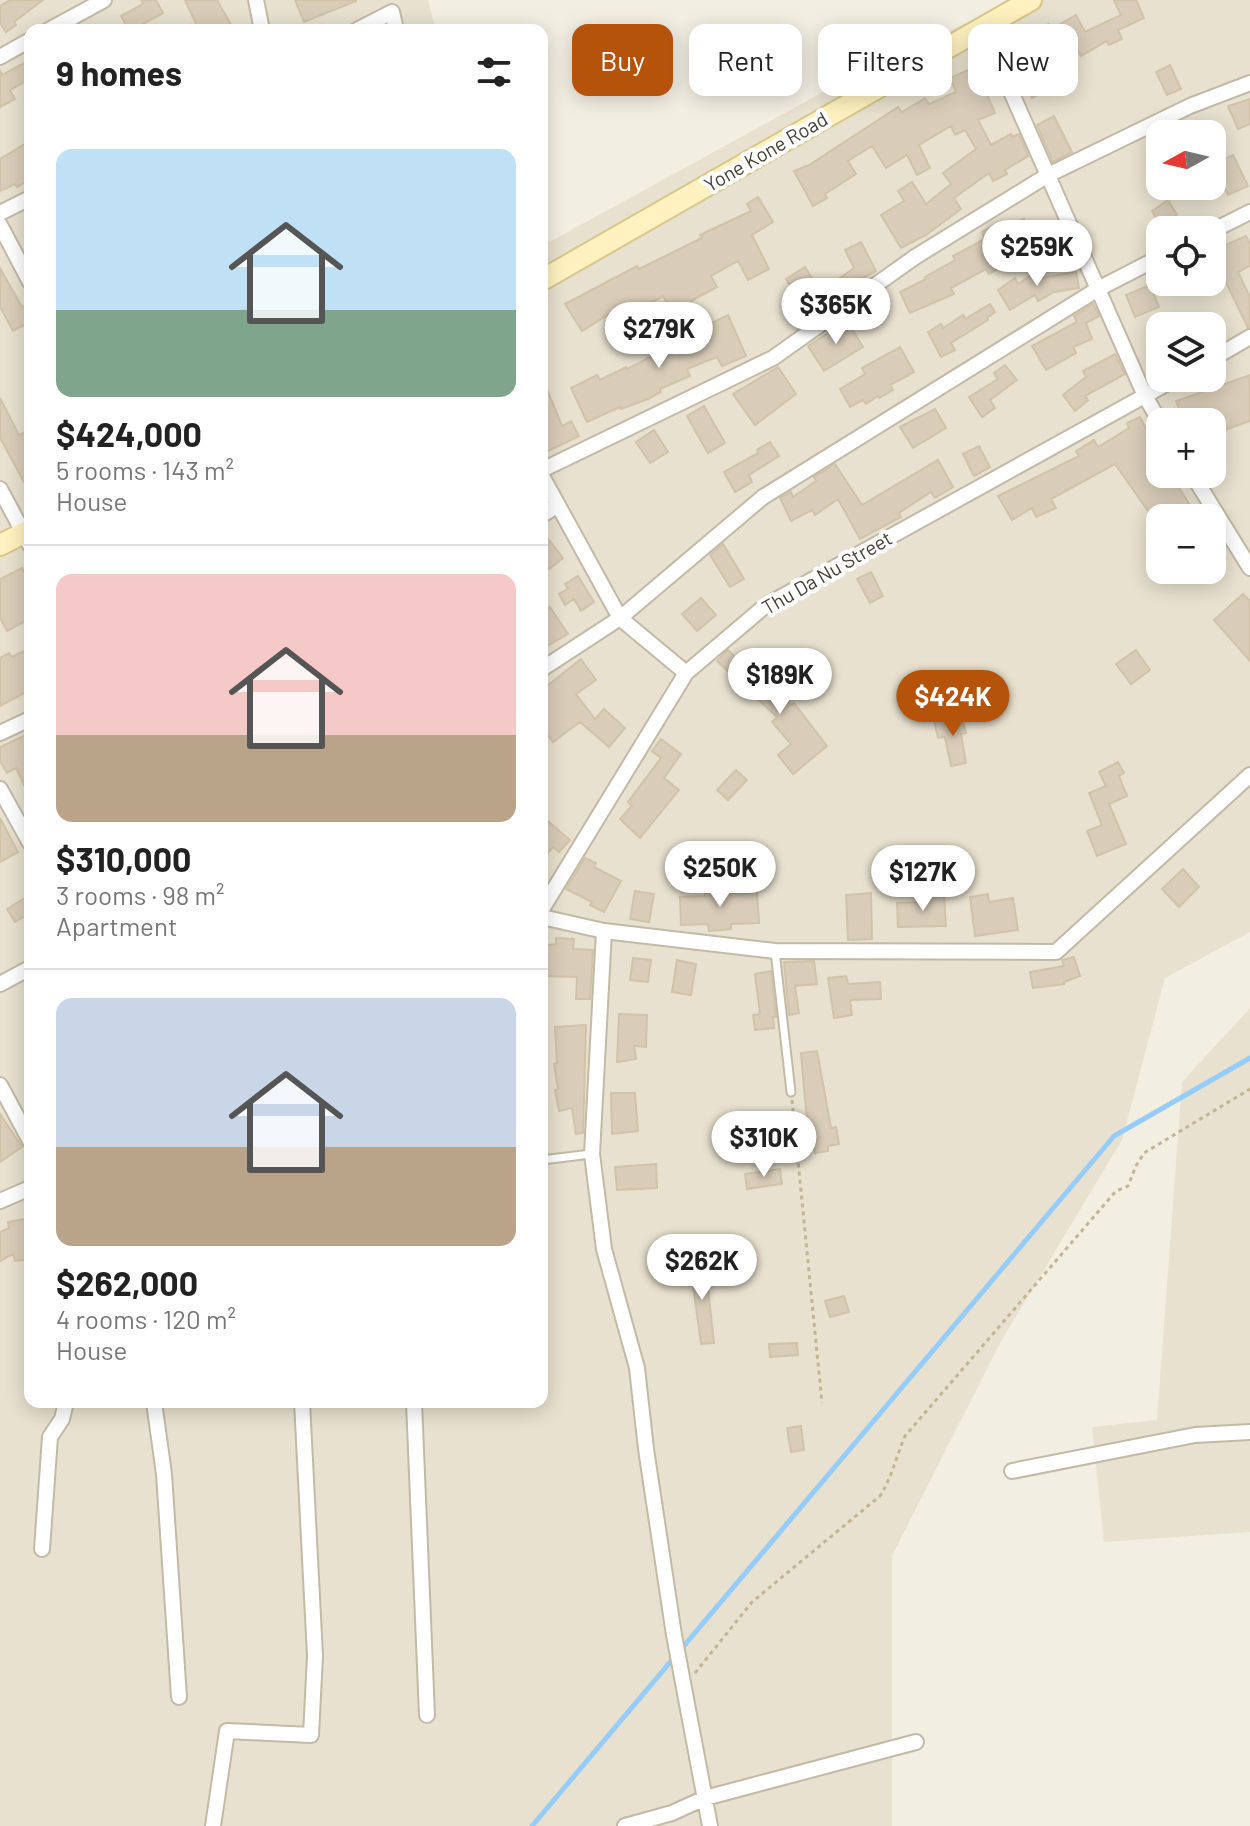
<!DOCTYPE html>
<meta charset="utf-8">
<style>
body{margin:0;font-family:Barlow,sans-serif;background:#f6f6f6;color:#222;height:100vh;display:flex;flex-direction:column;font-size:30px;white-space:nowrap}
*{box-sizing:border-box;margin:0}
p{font-size:26px;color:#767676}
.icon{flex:none;width:44px;height:44px;fill:none;stroke:currentColor;stroke-width:2;stroke-linecap:round;stroke-linejoin:round}
.map{position:relative;flex:1;overflow:hidden}
.side{position:absolute;left:24px;top:24px;width:524px;height:1384px;display:flex;flex-direction:column;background:#fff;border-radius:16px;box-shadow:0 4px 20px #0003}
.side>*{flex:none}
.hud{position:absolute;left:572px;top:24px;width:558px;height:72px;display:flex;gap:16px}
.needle{width:52px;rotate:262deg}
.fabs{position:absolute;left:1146px;top:120px;display:grid;gap:16px}
.fabs a{display:grid;place-items:center;width:80px;height:80px;border-radius:16px;background:#fff;box-shadow:0 4px 20px #0003;font-size:40px}
.price{position:absolute;translate:-50% -68px;padding:0 18px;border-radius:28px;background:#fff;color:#222;font-size:26px;line-height:52px;filter:drop-shadow(0 2px 4px #0008)}
.price::after{content:'';position:absolute;left:50%;top:48px;width:24px;height:18px;margin-left:-12px;background:inherit;clip-path:polygon(0 0,100% 0,50% 100%)}
.price.on{background:#b45309;color:#fff}
ul{padding:0;list-style:none}
li{display:grid;align-content:center;gap:16px;height:424px;padding:0 32px}
li+li{border-top:2px solid #e0e0e0}
li span{display:grid;place-items:center;height:248px;border-radius:16px;color:#555}
li>.icon{margin-inline-start:auto}
span .icon{width:144px;height:144px;fill:#fffc;stroke-width:1}
li b{font-size:34px}
h2{display:flex;justify-content:space-between;align-items:center;height:96px;padding:0 32px;font-size:34px}
.chip{padding:0 28px;border-radius:16px;background:#fff;box-shadow:0 4px 20px #0003;font-size:28px;line-height:72px}
.chip.on{background:#b45309;color:#fff}
.map>svg:first-child{display:block}
</style>
<div class="map">
<svg width="1250" height="1826" viewBox="0 0 1250 1826">
<rect width="100%" height="100%" fill="#f3eee2"/>
<path fill="#e8e1cf" fill-rule="evenodd" d="M0,0h428l8,30h-406v1372h512v-1156l283,-155 189,-91h236v932l-85,46 -43,162 -122,203 -108,213v270h-892zM1160,134h52v52h-52zM1160,230h52v52h-52zM1160,326h52v52h-52zM1160,422h52v52h-52zM1160,518h52v52h-52z
M1250,1008v524l-146,10 -12,-115 65,-7 25,-338z"/>
<g fill="none" stroke-linecap="round" stroke-linejoin="round">
<path stroke="#96ccf8" stroke-width="5" d="M532,1826l582,-690 136,-78"/>
</g>
<path fill="#d9cdb9" stroke="#d1c3a8" stroke-width="2" d="M10,0h33l-29,22 2,3 -10,7 -6,-9v-17z
M141,0h15l7,13 -22,12 3,5h-15l-8,-14 22,-12z
M185,0h32l17,30h-35z
M295,0h61v1l-52,21z
M1114,0h22l8,18 -26,12 4,9 -13,6 -2,-4 -26,15 -7,-13 -35,19 13,26 -20,10 -23,-46 28,-15 -3,-5 15,-8 2,5 25,-14 9,17 36,-17z
M30,60v19l-20,11 5,9 -15,8v-37l2,5z
M1170,65l11,24 -14,6 -11,-23z
M975,67l20,46 -17,7 13,25 20,-11 1,3 7,-3 9,22 -23,14 2,4 -14,7 -4,-8 -35,25 7,11 -35,26 -25,13 -20,-33 23,-14 -6,-10 14,-9 14,22 25,-20 -8,-11 33,-24 -11,-19 -10,5 -4,-9 -32,19 11,23 -13,7 -10,-20 -21,13 -14,-22 -24,15 8,13 -31,20 2,4 -14,8 -19,-35 15,-6 89,-58 4,5 23,-14 4,6 27,-12 -6,-14z
M1250,99v25l-12,5 -10,-23z
M1054,116l18,36 -19,10 -16,-37z
M30,141v38l-13,8 -2,-3 -15,7v-32z
M1233,155l15,31 -20,9 -14,-31z
M758,197l15,25 -21,13 17,34 -21,11 -10,-19 -27,15 6,11 -26,14 3,5 -19,11 -12,-21 -22,12 -2,-5 -28,15 -2,-4 -27,17 -17,-27 72,-38 2,3 63,-31 -2,-3 51,-24 -4,-7z
M1168,200l9,15 -17,10 -8,-14z
M1024,219l7,21 -24,9 2,3 -7,4 4,8 -17,10 -3,-5 -35,19 3,6 -44,19 -10,-21 26,-13 -1,-2 30,-17 -2,-4 32,-17 -3,-7 12,-7 3,4z
M1246,236l4,8v22l-12,6 12,25v30l-2,1 -27,-56 -5,3 -4,-8v-16z
M861,242l15,29 -26,14 3,4 -13,9 -4,-4 -29,19 -21,-34 19,-12 15,25 34,-24 -9,-18z
M0,268l22,39 8,-5v20l-17,9 -13,-24z
M1036,272l4,6 36,-6 3,16 -25,4 -16,9 -3,-6 -25,15 -12,-20 17,-12 3,6z
M1150,285l9,22 -24,10 -9,-22z
M990,304l5,8 -8,6 1,2 -37,23 4,7 -14,7 -13,-25 13,-8 2,4 20,-13 2,4z
M1093,304l6,12 -13,7 6,16 -19,8 3,6 -30,17 -14,-24 45,-24 -3,-6z
M728,315l18,41 -24,10 -5,-9 -30,12 3,7 -30,13 1,3 -13,7 -27,10 -1,-2 -33,15 -16,-34 26,-13 3,5 26,-13 1,2 32,-16 -1,-4z
M847,321l16,26 -39,24 -16,-25z
M900,347l14,25 -24,13 3,5 -14,8 -1,-2 -12,8 -3,-4 -13,7 -10,-18 25,-15 -3,-6z
M1115,354l10,20 -40,22 3,4 -13,11 -12,-16 23,-18 -3,-6z
M1005,365l12,15 -27,20 5,8 -13,9 -13,-20 29,-18 -4,-6z
M778,367l18,27 -41,31 -22,-31z
M1250,375v46l-28,10 -3,-9h-35l-8,-21z
M542,377l20,49 9,-5 8,15 -37,18z
M0,398l19,37 6,-3 5,10v51l-30,-55z
M704,406l21,37 -17,10 -21,-37z
M935,409l11,19 -33,20 -13,-21z
M1140,417l13,26 -5,3 12,16v12h10l28,44h-45l-38,-54 -64,35 5,9 -20,9 -4,-9 -20,12 -14,-24 81,-40 -3,-5 18,-11 4,7 31,-19 -2,-5z
M654,430l14,22 -18,11 -14,-21z
M770,442l9,14 -30,19 3,7 -17,10 -11,-20 34,-19 -1,-3z
M979,446l11,21 -16,9 -11,-22z
M938,460l15,27 -18,11 -4,-6 -32,21 2,4 -41,22 -22,-40 -23,16 -3,-5 -21,11 -11,-23 11,-6 2,5 23,-16 -2,-4 21,-13 27,41z
M542,531l21,27 -14,11 -7,-9z
M723,544l21,35 -14,8 -20,-32z
M22,568l8,16v35l-23,12 -7,-13v-39z
M871,572l12,24 -13,7 -13,-24z
M578,576l16,26 -13,9 -7,-12 -9,6 -6,-11 9,-5 -3,-5z
M1243,594l7,7v60l-36,-41z
M701,598l15,17 -19,16 -15,-17z
M550,607l18,27 -26,15v-36z
M728,650l33,33 4,-4 26,26 3,-2 33,43 -34,28 -15,-19 13,-11 -19,-22 5,-5 -60,-56z
M1136,650l14,20 -19,14 -15,-20z
M24,651l6,12v27l-30,16v-48l9,-5 3,4z
M581,659l15,21 -20,14 19,25 9,-10 21,19 -16,19 -29,-25 -27,20 -11,-15v-37z
M962,715l4,18 -5,1 5,29 -15,3 -6,-29 -7,1 -4,-17z
M30,733v64l-14,-29 -9,5 -7,-12v-14z
M661,739l20,15 -17,24 15,12 -39,48 -20,-19 12,-13 -4,-4 33,-44 -9,-7z
M1118,762l6,11 -5,3 8,20 -18,8 17,40 -29,12 -10,-25 15,-6 -13,-32 17,-7 -7,-14z
M736,770l11,10 -19,20 -11,-10z
M542,816l28,24 -11,12 -6,-5 -11,13z
M0,818l18,34 -18,10z
M585,858l11,5 -2,4 27,14 -17,31 -14,-7 2,-3 -26,-13z
M1183,869l16,18 -20,20 -17,-18z
M727,889l1,4 29,-1 2,31 -28,1v5l-22,2 -1,-7 -27,1 -1,-28 25,-1v-5z
M635,891l19,3 -5,28 -19,-3z
M871,893l1,46 -24,1 -2,-45z
M988,894l1,8 24,-4 5,32 -43,6 -5,-39z
M30,895v18l-15,9 -8,-13z
M944,895l2,31 -48,1 -1,-24 29,-1v-6z
M556,938l18,1 -1,10 20,1 -3,49h-14l1,-22 -35,-1v-30l14,-2z
M1074,957l6,19 -16,6v2l-31,4 -3,-16 34,-6 -2,-6z
M633,958l18,2 -3,22 -18,-2z
M677,960l19,4 -5,31 -19,-3z
M814,961l3,23 -22,2 4,27 -10,2 -5,-53z
M771,971l5,46h-3l1,11 -19,2 -2,-15 7,-1 -5,-40z
M846,976l2,8 32,-2 1,17 -31,1 2,15 -18,3 -6,-40z
M619,1014l28,1 -1,32 -12,-1 2,13 -19,3z
M586,1025l-3,108 -7,1 -4,-26 -13,3 -4,-21 3,-1 -4,-25 3,-1 -2,-36z
M817,1051l14,77 5,-1 3,17 -11,2v5l-13,2 -9,-43 -5,-57z
M611,1093h24l3,38 -26,3z
M0,1114l22,33 -22,15z
M656,1164l1,24 -40,2 -2,-23z
M780,1169l2,15 -35,5 -2,-15z
M30,1218v41l-15,2 -2,-7 -13,7v-29l9,-4 -1,-6z
M705,1261l9,82 -13,1 -11,-81z
M844,1296l5,16 -19,5 -5,-16z
M797,1343l1,12 -28,2 -1,-13z
M801,1426l3,24 -13,2 -4,-24z"/>
<g fill="none" stroke-linecap="round" stroke-linejoin="round">
<defs>
<path id="lane" d="M775,951l16,141
M542,1160l49,-6"/>
<path id="street" d="M256,0l6,30
M983,28l162,368 15,26
M49,30l55,-30
M357,30l35,-18 4,18
M0,57l30,-17
M0,213l30,-15
M0,225l30,57
M1212,231l38,-19
M1212,359l38,-22
M542,470l231,-112 142,-101 133,-82 142,-69 60,-23
M1192,474l58,94
M542,476l78,142 66,55
M0,489l30,56
M542,515l16,-10
M542,669l78,-51 143,-121 335,-208 62,-32
M0,733l30,-14
M0,789l30,54
M542,909l144,-236 79,-67 412,-228
M542,917l62,14 171,20 281,1 194,-177
M604,931l-12,223 12,95 33,119 9,81 28,186 36,191
M0,984l30,-16
M0,1085l30,56
M0,1201l30,-13
M154,1402l10,72 15,223
M414,1402l13,313
M1012,1471l183,-36 55,-3
M42,1549l8,-112 12,-18 4,-17
M213,1826l14,-95 84,4 4,-79 -13,-254
M625,1826l47,-13 33,-15 211,-56"/>
<path id="secondary" d="M542,280l489,-280
M0,545l30,-15"/>
</defs>
<use href="#lane" stroke="#c2baa6" stroke-width="11"/>
<use href="#street" stroke="#c2baa6" stroke-width="18"/>
<use href="#secondary" stroke="#d8c78b" stroke-width="24"/>
<path stroke="#c3b493" stroke-width="3" stroke-dasharray="4 4" stroke-linecap="butt" d="M792,1100l30,303
M695,1673l57,-71 128,-106c12,-19 16,-39 25,-60l211,-245 12,-5 8,-20 8,-13 106,-64"/>
<use href="#lane" stroke="#fff" stroke-width="7"/>
<use href="#street" stroke="#fff" stroke-width="14"/>
<use href="#secondary" stroke="#fff2c0" stroke-width="20"/>
</g>
<g text-anchor="middle" stroke-width="8" stroke-linejoin="round" paint-order="stroke">
<g font-size="20" fill="#453e32" stroke="#fff">
<text transform="translate(766 152) rotate(-30)" y="7">Yone Kone Road</text>
<text transform="translate(827 573) rotate(-30)" y="7">Thu Da Nu Street</text>
</g>
</g>
</svg>
<div class="fabs">
<a><svg class="needle" viewBox="-14 -14 28 28"><path d="M0-13l5 13h-10z" fill="#e53935"/><path d="M0 13l5-13h-10z" fill="#767676"/></svg></a>
<a><svg class="icon" aria-label="locate" viewBox="0 0 24 24"><circle cx="12" cy="12" r="6"/><path d="M12 2v4M12 18v4M2 12h4M18 12h4"/></svg></a>
<a><svg class="icon" aria-label="layers" viewBox="0 0 24 24"><path d="M12 4l9 5-9 5-9-5zM3 14l9 5 9-5"/></svg></a>
<a>+</a>
<a>−</a>
</div>
<b class="price" style="left:1037px;top:288px">$259K</b>
<b class="price" style="left:836px;top:346px">$365K</b>
<b class="price" style="left:659px;top:370px">$279K</b>
<b class="price" style="left:780px;top:716px">$189K</b>
<b class="price on" style="left:953px;top:738px">$424K</b>
<b class="price" style="left:720px;top:909px">$250K</b>
<b class="price" style="left:923px;top:913px">$127K</b>
<b class="price" style="left:764px;top:1179px">$310K</b>
<b class="price" style="left:702px;top:1302px">$262K</b>
<div class="hud">
<a class="chip on">Buy</a>
<a class="chip">Rent</a>
<a class="chip">Filters</a>
<a class="chip">New</a>
</div>
<section class="side">
<h2>9 homes<svg class="icon" aria-label="filters" viewBox="0 0 24 24"><path d="M4 7h16M4 17h16"/><circle cx="9" cy="7" r="2"/><circle cx="15" cy="17" r="2"/></svg></h2>
<ul>
<li><span style="background:linear-gradient(#bfe0f5 65%,#7fa58c 0)"><svg class="icon" aria-label="home" viewBox="0 0 24 24"><path d="M3 11l9-7 9 7M6 9v11h12V9"/></svg></span><div><b>$424,000</b><p>5 rooms · 143 m²</p><p>House</p></div></li>
<li><span style="background:linear-gradient(#f6c9c9 65%,#b9a48a 0)"><svg class="icon" aria-label="home" viewBox="0 0 24 24"><path d="M3 11l9-7 9 7M6 9v11h12V9"/></svg></span><div><b>$310,000</b><p>3 rooms · 98 m²</p><p>Apartment</p></div></li>
<li><span style="background:linear-gradient(#c9d6e8 60%,#b9a48a 0)"><svg class="icon" aria-label="home" viewBox="0 0 24 24"><path d="M3 11l9-7 9 7M6 9v11h12V9"/></svg></span><div><b>$262,000</b><p>4 rooms · 120 m²</p><p>House</p></div></li>
</ul>
</section>
</div>
